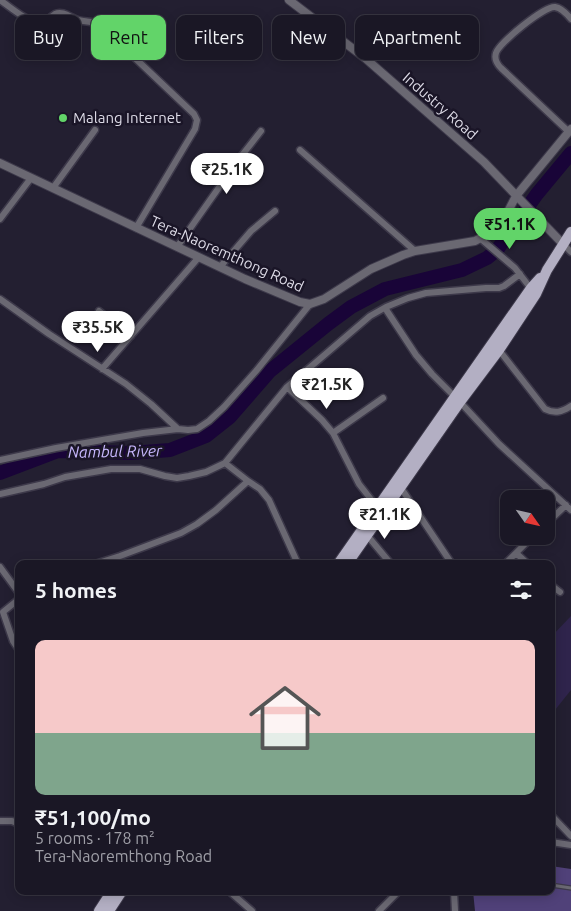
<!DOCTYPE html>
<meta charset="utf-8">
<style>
body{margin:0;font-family:Ubuntu,sans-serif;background:#23202d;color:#f1f3f6;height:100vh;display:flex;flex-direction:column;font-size:19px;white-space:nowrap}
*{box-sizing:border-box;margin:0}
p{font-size:16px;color:#9f9fa7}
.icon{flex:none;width:28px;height:28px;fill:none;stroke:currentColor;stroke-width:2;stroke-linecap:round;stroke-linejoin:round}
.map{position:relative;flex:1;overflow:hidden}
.sheet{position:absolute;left:15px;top:560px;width:540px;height:335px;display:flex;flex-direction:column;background:#1a1725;border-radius:10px;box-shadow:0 2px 12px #0003,0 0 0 1px #383642}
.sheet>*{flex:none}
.guide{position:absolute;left:15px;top:15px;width:541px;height:45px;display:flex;gap:10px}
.needle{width:32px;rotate:124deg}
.tools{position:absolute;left:500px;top:490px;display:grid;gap:10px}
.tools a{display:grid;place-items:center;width:55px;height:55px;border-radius:10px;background:#1a1725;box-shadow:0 2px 12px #0003,0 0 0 1px #383642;font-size:25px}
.price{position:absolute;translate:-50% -42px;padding:0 11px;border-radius:18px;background:#fff;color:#222;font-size:16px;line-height:32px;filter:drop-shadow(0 1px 2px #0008)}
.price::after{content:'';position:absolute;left:50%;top:30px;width:15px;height:11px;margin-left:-8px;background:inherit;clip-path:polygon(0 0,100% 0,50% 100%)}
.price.active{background:#62d469;color:#111}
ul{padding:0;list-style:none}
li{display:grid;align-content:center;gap:10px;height:265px;padding:0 20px}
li+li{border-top:1px solid #383642}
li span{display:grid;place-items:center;height:155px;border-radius:10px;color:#555}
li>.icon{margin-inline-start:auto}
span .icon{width:90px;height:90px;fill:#fffc;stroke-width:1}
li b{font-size:21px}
h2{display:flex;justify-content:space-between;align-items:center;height:60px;padding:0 20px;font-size:21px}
.pill{padding:0 18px;border-radius:10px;background:#1a1725;box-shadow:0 2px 12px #0003,0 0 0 1px #383642;font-size:18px;line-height:45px}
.pill.active{background:#62d469;color:#111}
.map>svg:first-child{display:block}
</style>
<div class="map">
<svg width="571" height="911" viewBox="0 0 571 911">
<rect width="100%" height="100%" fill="#231f31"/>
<path fill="#2f244c" d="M571,616v74l-20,25v-78z"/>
<path fill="#504179" d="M551,866l20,3v42h-96l-2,-20h78z"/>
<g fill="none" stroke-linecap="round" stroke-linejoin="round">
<path stroke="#190438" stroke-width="14" d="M0,473l58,-22 73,2 39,-3 36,-14 24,-19 40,-46 58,-47 23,-17 34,-18 77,-19 25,-12 10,-8 40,-56 34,-41"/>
<defs>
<path id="service" d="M551,885l20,3"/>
<path id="minor" d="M0,0c13,9 26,21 41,24 5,-2 9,-7 14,-10 8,-4 16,4 23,6 7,2 14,1 21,4l95,90 3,6 -2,9 -59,99
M569,132l-68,-64c-4,-4 -7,-9 -5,-15 3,-10 48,-47 59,-46 6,1 12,7 16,12
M300,150l115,101
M53,188l42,-58
M0,219l31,-41
M481,239l34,29 17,22
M563,244l8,8
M177,247l62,-88 22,-28
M220,267l31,-36 24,-20
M520,274l-16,12 -5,2h-13l-60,5 -18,5 -22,9 1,4 29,44 16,19 28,28 39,42 72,66
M0,299l49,35 77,50 25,20 27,25
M99,311l32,25
M499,350l46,59c10,5 17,3 26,-3
M102,369l97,-112
M287,387l35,33 11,13 26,51 18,23
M333,433l50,-35
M0,460l56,-12 87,-15 35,-4 10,1 9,-1 12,-8 15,-14 32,-36 54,-67
M225,463l62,-76 83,-71 16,-9
M401,488l51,76
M0,494l44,-10 21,-7 46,-8h29l25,7 12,2 12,-2 17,-4 19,-9 23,18
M546,524l20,-19
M366,534l25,30
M516,553l12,11
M95,564l25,-8 61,-23 16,-9 19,-14 32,-29 12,8 9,11 29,64
M505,564l28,-28
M0,567l19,26
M551,585l9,7
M19,599l-16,13 10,29 6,9
M551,815l20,21
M0,821h12l7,3
M551,842l20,3
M229,891l23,20
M454,891l1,20
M379,911l20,-20"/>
<path id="tertiary" d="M289,0l76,58 119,104 79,82
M0,163l245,116 55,23 10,2 14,-5 47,-30 32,-14 12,-4 60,-10 13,-7 14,-11 14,-27 55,-67"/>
<path id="primary" d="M338,564l193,-276 9,-10
M347,564l113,-162 39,-52 37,-56 11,-24 24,-38
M99,911l13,-20
M109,911l13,-20"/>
</defs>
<use href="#service" stroke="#3d394a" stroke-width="5.5"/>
<use href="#minor" stroke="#3d394a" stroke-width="9"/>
<use href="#tertiary" stroke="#3d394a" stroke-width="10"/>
<use href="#primary" stroke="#3d394a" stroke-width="12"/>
<use href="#service" stroke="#6a6872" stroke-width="3"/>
<use href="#minor" stroke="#6a6872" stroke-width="6"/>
<use href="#tertiary" stroke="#6a6872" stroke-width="8"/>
<use href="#primary" stroke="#b3afc3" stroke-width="10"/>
</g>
<circle fill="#62d469" stroke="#1a1527" stroke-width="2" cx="63" cy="118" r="5"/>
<g text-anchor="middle" stroke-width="5" stroke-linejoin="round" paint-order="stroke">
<g font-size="15" fill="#dddbe7" stroke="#1a1527">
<text transform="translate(440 106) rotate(41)" y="5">Industry Road</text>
<text transform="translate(227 254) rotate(24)" y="5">Tera-Naoremthong Road</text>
</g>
<g font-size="15" fill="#dddbe7" stroke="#1a1527" text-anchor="start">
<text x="73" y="123">Malang Internet</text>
</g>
<g font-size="16" font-style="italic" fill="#c7b7fd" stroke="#1a1527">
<text transform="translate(115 451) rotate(-1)" y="6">Nambul River</text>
</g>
</g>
</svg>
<div class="tools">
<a><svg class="needle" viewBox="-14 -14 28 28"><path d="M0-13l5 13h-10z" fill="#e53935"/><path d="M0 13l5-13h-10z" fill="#9f9fa7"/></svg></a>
</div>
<b class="price" style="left:227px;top:195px">₹25.1K</b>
<b class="price active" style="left:510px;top:250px">₹51.1K</b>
<b class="price" style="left:98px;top:353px">₹35.5K</b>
<b class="price" style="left:327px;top:410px">₹21.5K</b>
<b class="price" style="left:385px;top:540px">₹21.1K</b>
<div class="guide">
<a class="pill">Buy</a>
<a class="pill active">Rent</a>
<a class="pill">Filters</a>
<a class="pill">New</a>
<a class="pill">Apartment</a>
</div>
<section class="sheet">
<h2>5 homes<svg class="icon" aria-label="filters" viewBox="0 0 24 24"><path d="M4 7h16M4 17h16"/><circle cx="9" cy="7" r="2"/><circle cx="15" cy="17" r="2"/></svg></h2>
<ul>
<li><span style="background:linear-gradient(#f6c9c9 60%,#7fa58c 0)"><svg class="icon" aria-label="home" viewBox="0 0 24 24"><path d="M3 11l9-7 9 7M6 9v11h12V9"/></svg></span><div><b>₹51,100/mo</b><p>5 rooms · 178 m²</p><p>Tera-Naoremthong Road</p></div></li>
</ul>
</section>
</div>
